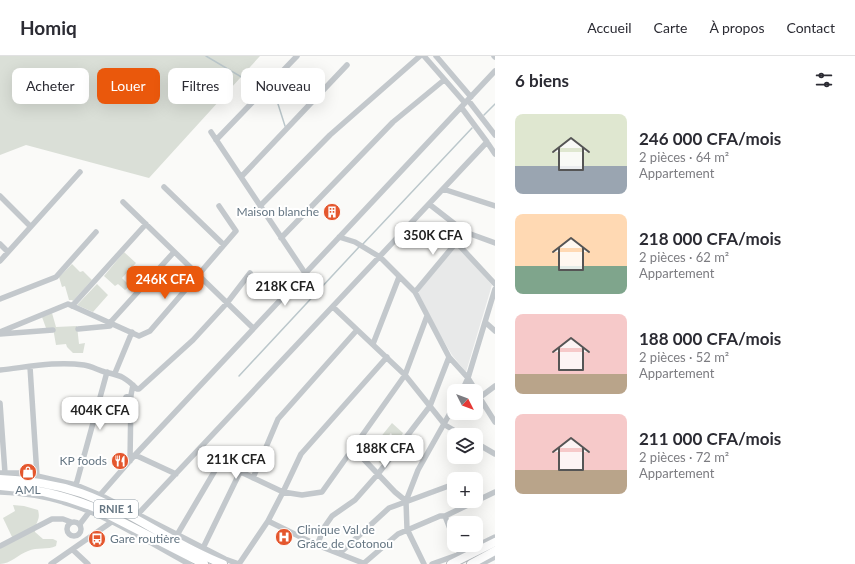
<!DOCTYPE html>
<html lang="fr">
<meta charset="utf-8">
<style>
body{margin:0;font-family:Lato,sans-serif;background:#f7f7f7;color:#2b2b33;height:100vh;display:flex;flex-direction:column;font-size:15px;white-space:nowrap}
*{box-sizing:border-box;margin:0}
p{font-size:13px;color:#7c7c81}
.icon{flex:none;width:22px;height:22px;fill:none;stroke:currentColor;stroke-width:2;stroke-linecap:round;stroke-linejoin:round}
.map{position:relative;flex:1;overflow:hidden}
.drawer{display:flex;flex-direction:column;background:#fff;width:360px}
.drawer>*{flex:none}
.hud{position:absolute;left:12px;top:12px;width:380px;height:36px;display:flex;gap:8px}
.needle{width:26px;rotate:132deg}
.buttons{position:absolute;left:447px;top:328px;display:grid;gap:8px}
.buttons a{display:grid;place-items:center;width:36px;height:36px;border-radius:8px;background:#fff;box-shadow:0 4px 16px #0002;font-size:20px}
.price{position:absolute;translate:-50% -34px;padding:0 9px;border-radius:8px;background:#fff;color:#222;font-size:13px;line-height:26px;filter:drop-shadow(0 1px 2px #0008)}
.price::after{content:'';position:absolute;left:50%;top:24px;width:12px;height:9px;margin-left:-6px;background:inherit;clip-path:polygon(0 0,100% 0,50% 100%)}
.price.on{background:#ea580c;color:#fff}
ul{padding:0;list-style:none}
li{display:flex;align-items:center;gap:12px;height:100px;padding:0 20px}
li span{display:grid;place-items:center;flex:none;width:112px;height:80px;border-radius:8px;color:#555}
li>.icon{margin-inline-start:auto}
span .icon{width:48px;height:48px;fill:#fffc;stroke-width:1}
li b{font-size:17px}
h2{display:flex;justify-content:space-between;align-items:center;height:48px;padding:0 20px;font-size:17px}
.pill{padding:0 14px;border-radius:8px;background:#fff;box-shadow:0 4px 16px #0002;font-size:14px;line-height:36px}
.pill.on{background:#ea580c;color:#fff}
header{display:flex;align-items:center;gap:24px;box-sizing:border-box;height:56px;padding:0 20px;background:#fff;border-bottom:1px solid #e1e1e2}
header strong{font-size:19px}
nav{display:flex;gap:22px;margin-inline-start:auto;font-size:14px}
main{display:flex;flex:1;min-height:0}
.map>svg:first-child{display:block}
</style>
<header>
<strong>Homiq</strong>
<nav><a>Accueil</a><a>Carte</a><a>À propos</a><a>Contact</a></nav>
</header>
<main>
<div class="map">
<svg width="495" height="508" viewBox="0 0 495 508">
<rect width="100%" height="100%" fill="#fafaf8"/>
<path fill="#e8e9e9" d="M457,189l35,40 -26,87 -14,-17 -16,-27 -18,-36z"/>
<path fill="#dadfd7" d="M0,0h260l-111,122 -123,-33 -26,10z
M124,196l12,11 -14,15 8,8 -5,4 -7,-6 -3,2 -11,-10z
M72,208l8,8 3,-1 9,9 -19,21 -1,-1h-3l-4,-14 -3,1 -3,-10z
M97,228l11,11 -15,17 -16,-7z
M52,257l4,14 21,-1 2,18 6,-1 -2,10h-10l-6,-6 -1,-3 -10,1 -3,-17h-7l-4,-11z
M392,367l11,10 -7,11 -5,-11 -9,10 1,2 5,-7 6,7 -4,5 -7,15 -4,-3 7,-8 -11,-10z
M13,449l11,1 14,4c3,11 -3,11 -3,22l8,7h10l4,2 -1,5c-8,4 -19,1 -28,5 -9,3 -18,13 -28,13v-16l13,-9 -10,-21 12,-7z"/>
<g fill="none" stroke-linecap="round" stroke-linejoin="round">
<path stroke="#bbc7cb" stroke-width="1.5" d="M206,0l54,32
M266,37l12,11 7,22
M484,59l11,-11
M362,189l110,-117
M239,320l120,-129"/>
<defs>
<path id="highway" d="M0,423c27,1 55,5 81,14 50,18 93,52 142,71
M0,430c32,2 63,9 93,21l111,57
M451,508l44,-22
M471,508l24,-13"/>
</defs>
<use href="#highway" stroke="#b4b9bd" stroke-width="10"/>
<path stroke="#c3c8cc" stroke-width="5.5" d="M424,0l41,47
M436,0l35,41
M494,0l1,1
M468,44l27,35
M461,51l26,35 8,12
M211,76l94,141
M216,84l81,-84
M241,121l106,-112
M164,131l60,58
M443,133l52,17
M0,140l30,30
M123,146l130,126
M429,148l36,28 30,11
M260,150l70,-71 90,-79
M339,181l16,5 25,15 35,35 34,65 19,21 8,13
M281,182l112,-116 51,-42
M456,186l39,42
M0,188l8,8
M0,205l80,-89
M415,236l50,-60
M0,243l56,-22 40,-45
M72,250l74,-82
M333,251l72,68 40,50 17,10
M485,266l10,9
M107,270l67,-74
M78,273l32,-3
M0,276l68,-28 71,32 11,-5 86,-100 -17,-25
M0,278l53,-4
M373,288l26,-67
M30,311l7,109
M0,314c28,-3 56,-9 84,-5 7,1 14,5 21,7 16,4 19,4 32,17h2l54,-49 34,-37 23,-30
M115,317l17,-41
M462,335l6,-13 27,-89
M476,336l19,30
M479,342l16,-12
M0,347l5,70
M123,349l3,-8 5,-2
M476,387l19,11
M353,392l42,44 11,9
M197,395l86,41 19,3 20,-3 83,-117 22,-59
M135,399l41,19
M130,405l1,-66 2,-10
M0,417h20l17,3 39,9 24,10 125,64 14,5
M253,422l25,-59 79,-89
M76,429l31,-113
M0,436c22,1 42,3 63,10 45,13 85,40 126,62
M138,458l349,-372
M445,460l9,23
M268,465l49,24 46,18
M67 473a7 7 0 1 1 14 0a7 7 0 1 1-14 0Z
M80,468l13,-17 7,-12 35,-40 360,-384
M177,479l43,-73
M317,489l8,-19 7,-10 23,-16 23,-26 52,-68 19,-49
M456,489l4,9
M0,490l52,-27h11l8,3
M203,492l37,-76
M73,494l15,14
M340,497l49,-45 65,-24
M51,508l62,-43
M239,508l29,-43 15,-29 18,-38 86,-97
M363,508l35,-30 42,-18h5l50,-24
M424,508l-17,-35 -1,-28 12,-31 36,-64
M432,508l28,-10 35,-17
M481,508l14,-7"/>
<use href="#highway" stroke="#fff" stroke-width="8"/>
</g>
<defs>
<symbol id="building-disc" viewBox="-11 -11 22 22"><circle r="9.5" fill="#e4572e" stroke="#fff"/><path d="M-4-6H4V6H1V3H-1V6H-4ZM-2.5-4.3h1.7v1.8h-1.7ZM.8-4.3h1.7v1.8H.8ZM-2.5-1h1.7V.8h-1.7ZM.8-1h1.7V.8H.8Z" fill="#fff"/></symbol>
<symbol id="restaurant-disc" viewBox="-11 -11 22 22"><circle r="9.5" fill="#e4572e" stroke="#fff"/><path d="M-5-6h1v4h1v-4h1v4h1v-4h1v5L-1.5 .5V6h-2V.5L-5-1ZM5-6V6H3V1.5H1.5Q1.5-4 5-6Z" fill="#fff"/></symbol>
<symbol id="shop-disc" viewBox="-11 -11 22 22"><circle r="9.5" fill="#e4572e" stroke="#fff"/><path d="M-5-2.5h2.3a2.7 3.5 0 0 1 5.4 0H5L5.5 6h-11ZM-1.5-2.5h3a1.5 2.3 0 0 0-3 0Z" fill="#fff"/></symbol>
<symbol id="hospital-disc" viewBox="-11 -11 22 22"><circle r="9.5" fill="#e4572e" stroke="#fff"/><path d="M-5-5h3v3.5h4V-5h3V5h-3V1.5h-4V5h-3Z" fill="#fff"/></symbol>
<symbol id="bus-disc" viewBox="-11 -11 22 22"><circle r="9.5" fill="#e4572e" stroke="#fff"/><path d="M-5-6H5V4H4V6H2V4H-2V6H-4V4H-5ZM-3.5-4V0h7V-4ZM-3.5 1.2v1.5H-2V1.2ZM2 1.2v1.5H3.5V1.2Z" fill="#fff"/></symbol>
</defs>
<g fill-rule="evenodd">
<use href="#building-disc" x="322" y="146" width="20" height="20"/>
<use href="#restaurant-disc" x="110" y="395" width="20" height="20"/>
<use href="#shop-disc" x="18" y="406" width="20" height="20"/>
<use href="#hospital-disc" x="274" y="471" width="20" height="20"/>
<use href="#bus-disc" x="87" y="473" width="20" height="20"/>
</g>
<g text-anchor="middle" stroke-width="4" stroke-linejoin="round" paint-order="stroke">
<rect fill="#fff" stroke="#939fa8" stroke-width="1" x="94" y="444" width="44" height="18" rx="3"/>
<g font-size="11" font-weight="bold" fill="#657683">
<text x="116" y="457">RNIE 1</text>
</g>
<g font-size="12" fill="#657683" stroke="#fff" text-anchor="end">
<text x="319" y="160">Maison blanche</text>
<text x="107" y="409">KP foods</text>
<text x="28" y="438" text-anchor="middle">AML</text>
<text x="297" y="478" text-anchor="start">Clinique Val de<tspan x="297" dy="14">Grâce de Cotonou</tspan></text>
<text x="110" y="487" text-anchor="start">Gare routière</text>
</g>
</g>
</svg>
<div class="buttons">
<a><svg class="needle" viewBox="-14 -14 28 28"><path d="M0-13l5 13h-10z" fill="#e53935"/><path d="M0 13l5-13h-10z" fill="#7c7c81"/></svg></a>
<a><svg class="icon" aria-label="layers" viewBox="0 0 24 24"><path d="M12 4l9 5-9 5-9-5zM3 14l9 5 9-5"/></svg></a>
<a>+</a>
<a>−</a>
</div>
<b class="price" style="left:433px;top:200px">350K CFA</b>
<b class="price on" style="left:165px;top:244px">246K CFA</b>
<b class="price" style="left:285px;top:251px">218K CFA</b>
<b class="price" style="left:100px;top:375px">404K CFA</b>
<b class="price" style="left:385px;top:413px">188K CFA</b>
<b class="price" style="left:236px;top:424px">211K CFA</b>
<div class="hud">
<a class="pill">Acheter</a>
<a class="pill on">Louer</a>
<a class="pill">Filtres</a>
<a class="pill">Nouveau</a>
</div>
</div>
<section class="drawer">
<h2>6 biens<svg class="icon" aria-label="filters" viewBox="0 0 24 24"><path d="M4 7h16M4 17h16"/><circle cx="9" cy="7" r="2"/><circle cx="15" cy="17" r="2"/></svg></h2>
<ul>
<li><span style="background:linear-gradient(#dfe7d0 65%,#9aa5b1 0)"><svg class="icon" aria-label="home" viewBox="0 0 24 24"><path d="M3 11l9-7 9 7M6 9v11h12V9"/></svg></span><div><b>246 000 CFA/mois</b><p>2 pièces · 64 m²</p><p>Appartement</p></div></li>
<li><span style="background:linear-gradient(#ffd9b3 65%,#7fa58c 0)"><svg class="icon" aria-label="home" viewBox="0 0 24 24"><path d="M3 11l9-7 9 7M6 9v11h12V9"/></svg></span><div><b>218 000 CFA/mois</b><p>2 pièces · 62 m²</p><p>Appartement</p></div></li>
<li><span style="background:linear-gradient(#f6c9c9 75%,#b9a48a 0)"><svg class="icon" aria-label="home" viewBox="0 0 24 24"><path d="M3 11l9-7 9 7M6 9v11h12V9"/></svg></span><div><b>188 000 CFA/mois</b><p>2 pièces · 52 m²</p><p>Appartement</p></div></li>
<li><span style="background:linear-gradient(#f6c9c9 70%,#b9a48a 0)"><svg class="icon" aria-label="home" viewBox="0 0 24 24"><path d="M3 11l9-7 9 7M6 9v11h12V9"/></svg></span><div><b>211 000 CFA/mois</b><p>2 pièces · 72 m²</p><p>Appartement</p></div></li>
</ul>
</section>
</main>
